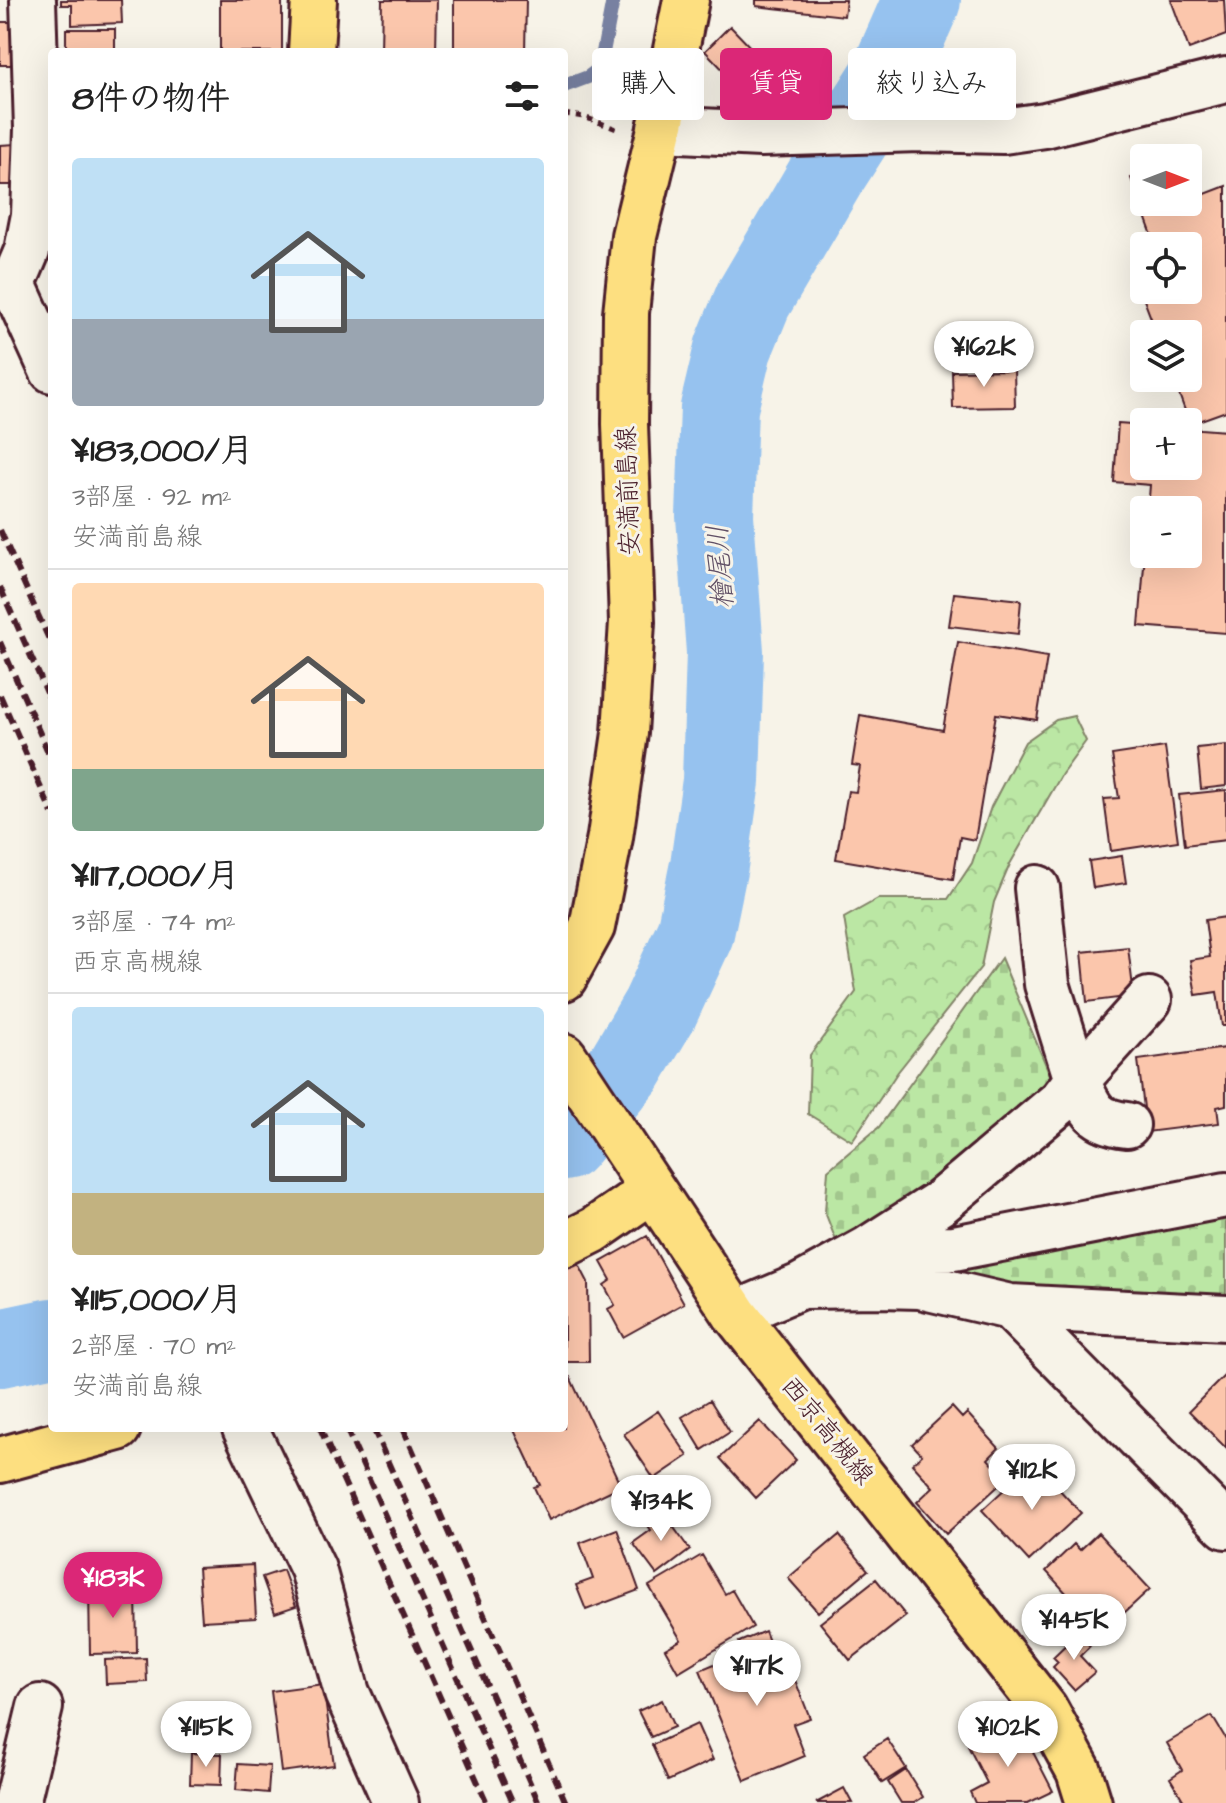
<!DOCTYPE html>
<html lang="ja">
<meta charset="utf-8">
<style>
body{margin:0;font-family:"Architects Daughter","Klee One",sans-serif;background:#f6f6f6;color:#222;height:100vh;display:flex;flex-direction:column;font-size:30px;white-space:nowrap}
*{box-sizing:border-box;margin:0}
p{font-size:26px;color:#767676}
.icon{flex:none;width:44px;height:44px;fill:none;stroke:currentColor;stroke-width:2;stroke-linecap:round;stroke-linejoin:round}
.map{position:relative;flex:1;overflow:hidden}
.sheet{position:absolute;left:48px;top:48px;width:520px;height:1384px;display:flex;flex-direction:column;background:#fff;border-radius:8px;box-shadow:0 8px 32px #0002}
.sheet>*{flex:none}
.hud{position:absolute;left:592px;top:48px;width:514px;height:72px;display:flex;gap:16px}
.needle{width:52px;rotate:90deg}
.controls{position:absolute;left:1130px;top:144px;display:grid;gap:16px}
.controls a{display:grid;place-items:center;width:72px;height:72px;border-radius:8px;background:#fff;box-shadow:0 8px 32px #0002;font-size:40px}
.price{position:absolute;translate:-50% -68px;padding:0 18px;border-radius:28px;background:#fff;color:#222;font-size:26px;line-height:52px;filter:drop-shadow(0 2px 4px #0008)}
.price::after{content:'';position:absolute;left:50%;top:48px;width:24px;height:18px;margin-left:-12px;background:inherit;clip-path:polygon(0 0,100% 0,50% 100%)}
.price.current{background:#db2777;color:#fff}
ul{padding:0;list-style:none}
li{display:grid;align-content:center;gap:16px;height:424px;padding:0 24px}
li+li{border-top:2px solid #e0e0e0}
li span{display:grid;place-items:center;height:248px;border-radius:8px;color:#555}
li>.icon{margin-inline-start:auto}
span .icon{width:144px;height:144px;fill:#fffc;stroke-width:1}
li b{font-size:34px}
h2{display:flex;justify-content:space-between;align-items:center;height:96px;padding:0 24px;font-size:34px}
.tag{padding:0 28px;border-radius:8px;background:#fff;box-shadow:0 8px 32px #0002;font-size:28px;line-height:72px}
.tag.current{background:#db2777;color:#fff}
.map>svg:first-child{display:block}
</style>
<div class="map">
<svg width="1226" height="1803" viewBox="0 0 1226 1803">
<defs>
<pattern id="forest-crowns" width="20" height="18" patternUnits="userSpaceOnUse" patternTransform="scale(2)"><rect width="20" height="18" fill="#bbe7a4"/><path d="M2 6a3 3 0 1 1 6 0M12 15a3 3 0 1 1 6 0" fill="none" stroke="#a2c68d"/></pattern>
<pattern id="cemetery-stones" width="16" height="16" patternUnits="userSpaceOnUse" patternTransform="scale(2)"><rect width="16" height="16" fill="#bbe7a4"/><path d="M2 7V4a2 2 0 0 1 4 0v3zM10 15v-3a2 2 0 0 1 4 0v3z" fill="#a2c68d"/></pattern>
</defs>
<rect width="100%" height="100%" fill="#f7f3e8"/>
<filter id="ink" filterUnits="userSpaceOnUse"><feTurbulence type="fractalNoise" baseFrequency=".0125" numOctaves="2"/><feDisplacementMap in="SourceGraphic" scale="16" xChannelSelector="R" yChannelSelector="G"/><feConvolveMatrix kernelMatrix="1 2 1 2 8 2 1 2 1" color-interpolation-filters="sRGB"/></filter>
<g filter="url(#ink)">
<path fill="url(#forest-crowns)" stroke="#828368" stroke-width="2" d="M1074,716l12,25 -24,33 -52,90 -16,38 -13,65 -84,106 -45,68 -44,-27 2,-59 46,-63 -12,-74 34,-19h70l24,-36 19,-56 34,-65 31,-22z"/>
<path fill="url(#cemetery-stones)" stroke="#828368" stroke-width="2" d="M1001,958l55,131 -124,102 21,35 273,-22v97l-181,-9 -173,-21 -37,-33 -10,-26 3,-42 51,-43z"/>
<g fill="none" stroke-linecap="round" stroke-linejoin="round">
<path stroke="#7881a1" stroke-width="14" d="M564,86l24,-9 12,-9 13,-68"/>
<path stroke="#96c2ef" stroke-width="78" d="M564,1142l61,-74 35,-59 35,-76 14,-68 12,-84 4,-129 -10,-136 4,-108 14,-59 20,-49 74,-126 60,-94 35,-80
M0,1348l52,-11"/>
</g>
<path fill="#fbc6ac" stroke="#4a1f2b" stroke-width="2" d="M61,0h60l1,23 -50,2v-20h-11z
M220,0h62v52h-62z
M382,0h55l-1,52h-55z
M454,0h72l-1,52h-71z
M756,0h90l-2,16 -88,-10z
M1171,0h53l2,35 -37,14z
M0,22h12l1,43h-13z
M730,26l27,28 -25,25 -27,-28z
M66,29h49v23h-49z
M16,144l1,41h-17v-40z
M1188,166l12,30 26,-10v225l-36,13 -17,-46h15v-44h-31l-22,-58 9,-3v17h44v-44h-32l-25,-68 13,-5v29h44z
M1014,370l1,37 -62,1 -1,-37z
M1118,423l26,2v41h44v-38l38,3v202l-87,-7 6,-72h43v-44h-40l2,-25 -36,-3z
M954,593l67,7 -3,34 -69,-8z
M958,642l89,15 -10,63 -41,-6 -21,126 -15,-3 -7,42 -117,-20 12,-68 8,1 4,-26 -8,-1 8,-50 83,15z
M1226,745v41l-25,3 -4,-41z
M1165,747l13,94 -67,10 -7,-52 15,-1 -7,-43z
M1226,790v50l-41,5 -6,-50z
M1122,856l4,27 -33,5 -4,-27z
M1226,917v109h-4l-5,-34 -21,3 -6,-35 20,-3 -5,-37z
M1128,947l6,49 -47,6 -5,-50z
M1226,1048v57l-9,2 2,16 -72,9 -9,-72z
M647,1236l37,67 -61,34 -15,-28 7,-4 -11,-20 7,-5 -10,-18z
M576,1259l12,23 1,80h-25v-97z
M1226,1374v74l-37,-37z
M564,1377h6l51,109 -72,34 -15,-33 6,-2 -27,-57h51z
M710,1400l20,32 -28,18 -20,-33z
M952,1407l10,11 5,-5 32,35 -11,11 18,20 -60,55 -29,-32 16,-15 -21,-23 10,-9 -10,-11z
M658,1411l30,45 -34,23 -30,-45z
M760,1421l36,39 -40,38 -36,-40z
M1034,1462l47,51 -52,48 -47,-51z
M659,1507l31,43 -33,25 -24,-32 18,-13 -8,-11z
M617,1529l22,61 -53,20 -10,-25 17,-6 -13,-36z
M1098,1533l52,56 -39,36 -24,-25 -8,7 -33,-36 28,-27 6,6z
M839,1535l29,35 -50,42 -30,-34z
M702,1555l23,39 7,-4 21,37 -75,45 -13,-23 16,-9 -32,-54z
M253,1565l3,53 -54,3 -4,-53z
M283,1570l13,36 -21,7 -13,-36z
M876,1579l30,37 -56,44 -30,-37z
M136,1587l1,66 -47,1 -1,-66z
M765,1631l12,32 -8,3 6,16 18,-7 17,43 -17,6 12,32 -60,25 -45,-111 43,-18 -4,-10z
M1078,1633l12,13 -10,10 15,16 -21,18 -21,-23 5,-5 -5,-5z
M146,1658l1,24 -41,2 -1,-24z
M323,1684l11,81 -53,7 -10,-81z
M662,1700l12,27 -23,10 -13,-26z
M1212,1716l14,23v64h-41l-15,-25 12,-8 -15,-27z
M1017,1721l36,70 -25,12h-53l-5,-11 17,-9 -19,-37z
M697,1724l16,36 -45,21 -16,-36z
M887,1739l19,29 -24,15 -18,-29z
M191,1753l31,1 -1,31 -31,-1z
M238,1764l32,2 -2,27 -32,-3z
M906,1770l17,27 -9,6h-13l-13,-21z
M844,1788l8,15h-36z"/>
<g fill="none" stroke-linecap="round" stroke-linejoin="round">
<defs>
<path id="minor" d="M33,0l4,129 -3,86 -7,36 -14,33 39,86
M660,129l101,5 158,-5 84,2 42,-6 181,-45
M1127,1125c-33,-4 -37,-15 -50,-45l72,-80
M868,1249l86,-1 272,-53
M801,1286l67,-37 73,-47 120,-101 16,-21 -30,-96 -10,-96
M1010,1307l216,219
M735,1314l66,-28 79,-1 40,1 90,21 216,11
M245,1428l68,141 34,124 49,110
M17,1803l23,-96"/>
<path id="major" d="M311,52l3,-52
M564,978l28,-51 18,-90 15,-104 7,-111 -7,-198 1,-111 8,-77 26,-107 26,-129
M564,1056l171,258 310,395 34,62 10,32
M564,1245l30,-15 58,-40
M0,1460l118,-32"/>
</defs>
<use href="#minor" stroke="#4a1f2b" stroke-width="50"/>
<use href="#major" stroke="#4a1f2b" stroke-width="50"/>
<path stroke="#4a1f2b" stroke-width="5" stroke-dasharray="6 6" stroke-linecap="butt" d="M564,114l20,3 33,12"/>
<use href="#minor" stroke="#f7f3e8" stroke-width="44"/>
<use href="#major" stroke="#fddf80" stroke-width="44"/>
<path stroke="#4a1f2b" stroke-width="6" stroke-dasharray="12 6" stroke-linecap="butt" d="M0,530l52,116
M0,587l52,117
M0,642l52,119
M0,695l52,118
M320,1428l167,375
M346,1428l167,375
M373,1428l166,375
M403,1428l163,375"/>
</g>
</g>
<g text-anchor="middle" stroke-width="6" stroke-linejoin="round" paint-order="stroke">
<g font-size="26" fill="#4a1f2b" stroke="#f7f3e8">
<text transform="translate(627 491) rotate(-92)" y="9">安満前島線</text>
<text transform="translate(828 1430) rotate(51)" y="9">西京高槻線</text>
</g>
<g font-size="28" font-style="italic" fill="#615066" stroke="#f7f3e8">
<text transform="translate(719 567) rotate(-94)" y="10">檜尾川</text>
</g>
</g>
</svg>
<div class="controls">
<a><svg class="needle" viewBox="-14 -14 28 28"><path d="M0-13l5 13h-10z" fill="#e53935"/><path d="M0 13l5-13h-10z" fill="#767676"/></svg></a>
<a><svg class="icon" aria-label="locate" viewBox="0 0 24 24"><circle cx="12" cy="12" r="6"/><path d="M12 2v4M12 18v4M2 12h4M18 12h4"/></svg></a>
<a><svg class="icon" aria-label="layers" viewBox="0 0 24 24"><path d="M12 4l9 5-9 5-9-5zM3 14l9 5 9-5"/></svg></a>
<a>+</a>
<a>−</a>
</div>
<b class="price" style="left:984px;top:389px">¥162K</b>
<b class="price" style="left:1032px;top:1512px">¥112K</b>
<b class="price" style="left:661px;top:1543px">¥134K</b>
<b class="price current" style="left:113px;top:1620px">¥183K</b>
<b class="price" style="left:1074px;top:1662px">¥145K</b>
<b class="price" style="left:757px;top:1708px">¥117K</b>
<b class="price" style="left:206px;top:1769px">¥115K</b>
<b class="price" style="left:1008px;top:1769px">¥102K</b>
<div class="hud">
<a class="tag">購入</a>
<a class="tag current">賃貸</a>
<a class="tag">絞り込み</a>
</div>
<section class="sheet">
<h2>8件の物件<svg class="icon" aria-label="filters" viewBox="0 0 24 24"><path d="M4 7h16M4 17h16"/><circle cx="9" cy="7" r="2"/><circle cx="15" cy="17" r="2"/></svg></h2>
<ul>
<li><span style="background:linear-gradient(#bfe0f5 65%,#9aa5b1 0)"><svg class="icon" aria-label="home" viewBox="0 0 24 24"><path d="M3 11l9-7 9 7M6 9v11h12V9"/></svg></span><div><b>¥183,000/月</b><p>3部屋 · 92 m²</p><p>安満前島線</p></div></li>
<li><span style="background:linear-gradient(#ffd9b3 75%,#7fa58c 0)"><svg class="icon" aria-label="home" viewBox="0 0 24 24"><path d="M3 11l9-7 9 7M6 9v11h12V9"/></svg></span><div><b>¥117,000/月</b><p>3部屋 · 74 m²</p><p>西京高槻線</p></div></li>
<li><span style="background:linear-gradient(#bfe0f5 75%,#c2b280 0)"><svg class="icon" aria-label="home" viewBox="0 0 24 24"><path d="M3 11l9-7 9 7M6 9v11h12V9"/></svg></span><div><b>¥115,000/月</b><p>2部屋 · 70 m²</p><p>安満前島線</p></div></li>
</ul>
</section>
</div>
